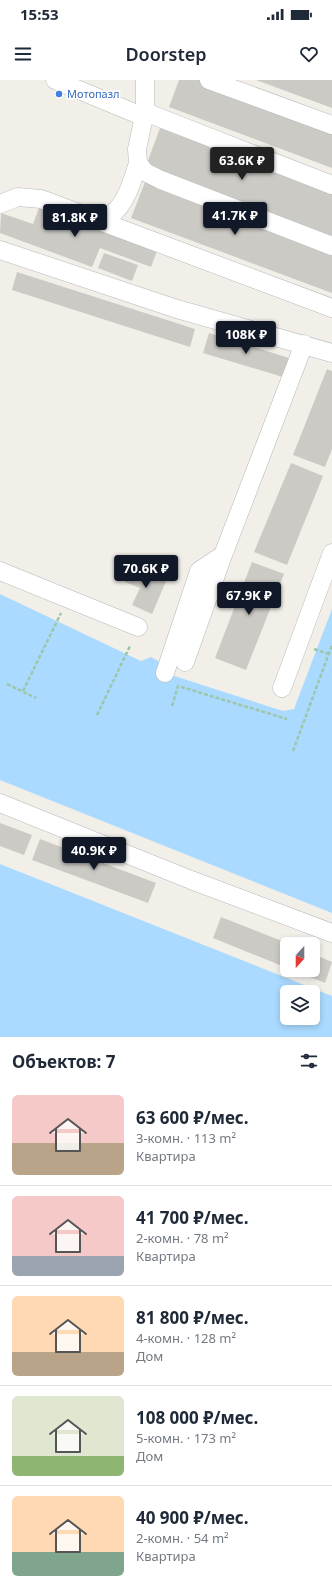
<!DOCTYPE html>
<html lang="ru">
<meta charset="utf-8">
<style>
body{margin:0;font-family:"Noto Sans",sans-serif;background:#f6f6f7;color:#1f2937;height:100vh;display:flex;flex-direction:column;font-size:15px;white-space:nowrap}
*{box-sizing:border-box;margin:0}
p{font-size:13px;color:#747a83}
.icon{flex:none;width:22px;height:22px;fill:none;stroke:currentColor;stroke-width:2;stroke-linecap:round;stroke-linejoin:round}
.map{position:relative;height:957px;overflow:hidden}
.side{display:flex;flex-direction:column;background:#fff;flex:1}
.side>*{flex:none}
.needle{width:26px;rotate:201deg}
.buttons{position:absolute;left:280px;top:857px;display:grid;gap:8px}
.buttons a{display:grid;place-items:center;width:40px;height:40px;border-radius:6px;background:#fff;box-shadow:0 2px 6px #0003;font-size:20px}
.price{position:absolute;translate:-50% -34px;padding:0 9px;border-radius:4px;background:#111827;color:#fff;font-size:13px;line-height:26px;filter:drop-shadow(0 1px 2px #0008)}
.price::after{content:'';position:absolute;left:50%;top:24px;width:12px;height:9px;margin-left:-6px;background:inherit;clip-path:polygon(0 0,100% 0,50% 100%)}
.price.current{background:#222;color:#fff}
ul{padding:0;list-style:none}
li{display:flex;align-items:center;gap:12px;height:100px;padding:0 12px}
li+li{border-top:1px solid #e0e1e3}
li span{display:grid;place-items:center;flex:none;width:112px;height:80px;border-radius:6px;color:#555}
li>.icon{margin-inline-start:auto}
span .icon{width:48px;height:48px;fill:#fffc;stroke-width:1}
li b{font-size:17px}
h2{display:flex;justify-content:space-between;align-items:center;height:48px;padding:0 12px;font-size:17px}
.status{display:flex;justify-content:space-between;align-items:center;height:28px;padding:0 20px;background:#fff;direction:ltr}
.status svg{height:11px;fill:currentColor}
header{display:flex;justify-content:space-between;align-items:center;height:52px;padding:0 12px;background:#fff;font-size:18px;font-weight:600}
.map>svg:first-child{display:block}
</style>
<div class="status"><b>15:53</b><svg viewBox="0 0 49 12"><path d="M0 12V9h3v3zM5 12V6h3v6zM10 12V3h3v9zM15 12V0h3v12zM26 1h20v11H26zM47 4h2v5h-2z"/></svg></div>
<header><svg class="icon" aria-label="menu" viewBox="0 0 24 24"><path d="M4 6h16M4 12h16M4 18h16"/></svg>Doorstep<svg class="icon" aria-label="heart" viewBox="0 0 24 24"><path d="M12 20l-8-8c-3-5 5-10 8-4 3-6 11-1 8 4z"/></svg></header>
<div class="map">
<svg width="332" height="957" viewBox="0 0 332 957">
<rect width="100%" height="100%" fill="#f1efe8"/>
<path fill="#aadaff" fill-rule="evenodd" d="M0,514l141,67 10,-4 9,5 5,11 118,38 11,-2 38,-100v304l-332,-133z
M0,784l332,132v41h-332zM287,912h26v26h-26z"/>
<path fill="#cccac5" d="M179,0h22l131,49v39l-163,-61z
M256,0h76v28z
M160,48l172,65v43l-186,-70z
M145,102l187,70v41l-201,-75z
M40,125l118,43 -7,19 -51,-19 -8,19 -92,-34 1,-20 32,11z
M104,173l34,12 -6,16 -34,-13z
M17,192l178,57 -5,18 -178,-57z
M209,253l80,25 -6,19 -80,-24z
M327,289l5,2v78l-7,18 -32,-12z
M291,383l32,13 -36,89 -33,-13z
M252,482l32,12 -38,96 -31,-12z
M132,486l34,15 -14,33 -20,-9 8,-17 -15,-6z
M0,743l32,12 -8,20 -24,-9z
M40,759l116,44 -8,20 -116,-43z
M221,837l66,26v25l-74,-30z
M313,874l19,8 -7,21 -33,-13h21z"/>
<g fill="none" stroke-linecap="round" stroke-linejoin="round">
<defs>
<path id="minor" d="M55,0l89,37
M145,0v32l-8,37 1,14 7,9 16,8 171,66
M209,0l123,45
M145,32l187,73
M0,124l18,-7 23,2 291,109
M102,141c23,-11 29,-36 36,-58
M0,170l177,59 155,44
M0,491l138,56
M185,582l38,-107 81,-211
M165,593l34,-102 24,-16
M282,608l50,-135
M0,723l191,77 141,53"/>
</defs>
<use href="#minor" stroke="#b5b8bc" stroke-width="19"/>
<path stroke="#9cc7a9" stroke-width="2.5" stroke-dasharray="4 2" stroke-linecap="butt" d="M314,569l15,5
M7,604l29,14
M23,611l38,-78
M172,626l6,-20 109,33
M97,635l33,-69
M293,671l39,-106"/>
<use href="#minor" stroke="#fff" stroke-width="18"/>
</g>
<circle fill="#3f7fe0" stroke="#fff" stroke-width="1.5" cx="59" cy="14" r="4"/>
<g text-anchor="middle" stroke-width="3.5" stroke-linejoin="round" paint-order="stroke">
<g font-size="11" fill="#366cbe" stroke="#fff" text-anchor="start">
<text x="67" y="18">Мотопазл</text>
</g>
</g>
</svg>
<div class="buttons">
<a><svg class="needle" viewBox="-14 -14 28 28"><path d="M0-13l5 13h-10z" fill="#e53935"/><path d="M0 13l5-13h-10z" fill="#747a83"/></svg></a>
<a><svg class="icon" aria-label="layers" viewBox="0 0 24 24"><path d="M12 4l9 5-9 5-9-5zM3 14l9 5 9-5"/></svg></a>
</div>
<b class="price current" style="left:242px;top:101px">63.6K ₽</b>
<b class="price" style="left:235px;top:156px">41.7K ₽</b>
<b class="price" style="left:75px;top:158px">81.8K ₽</b>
<b class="price" style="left:246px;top:275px">108K ₽</b>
<b class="price" style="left:146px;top:509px">70.6K ₽</b>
<b class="price" style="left:249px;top:536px">67.9K ₽</b>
<b class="price" style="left:94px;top:791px">40.9K ₽</b>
</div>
<section class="side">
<h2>Объектов: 7<svg class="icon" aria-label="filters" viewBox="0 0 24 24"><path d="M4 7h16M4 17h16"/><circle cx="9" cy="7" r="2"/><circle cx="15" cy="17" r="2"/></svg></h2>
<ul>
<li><span style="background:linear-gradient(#f6c9c9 60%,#b9a48a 0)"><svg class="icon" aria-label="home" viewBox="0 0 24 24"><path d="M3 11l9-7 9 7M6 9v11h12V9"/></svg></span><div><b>63 600 ₽/мес.</b><p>3-комн. · 113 m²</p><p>Квартира</p></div></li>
<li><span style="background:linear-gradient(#f6c9c9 75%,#9aa5b1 0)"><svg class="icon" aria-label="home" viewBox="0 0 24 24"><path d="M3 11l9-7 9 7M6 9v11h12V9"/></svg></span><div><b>41 700 ₽/мес.</b><p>2-комн. · 78 m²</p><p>Квартира</p></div></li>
<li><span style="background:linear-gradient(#ffd9b3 70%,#b9a48a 0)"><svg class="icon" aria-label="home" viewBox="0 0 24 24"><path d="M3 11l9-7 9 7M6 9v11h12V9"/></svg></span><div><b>81 800 ₽/мес.</b><p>4-комн. · 128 m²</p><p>Дом</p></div></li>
<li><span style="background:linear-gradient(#dfe7d0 75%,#8fb573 0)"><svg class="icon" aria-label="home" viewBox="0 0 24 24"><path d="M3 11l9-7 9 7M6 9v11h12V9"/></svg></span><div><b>108 000 ₽/мес.</b><p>5-комн. · 173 m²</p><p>Дом</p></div></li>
<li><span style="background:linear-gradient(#ffd9b3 70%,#7fa58c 0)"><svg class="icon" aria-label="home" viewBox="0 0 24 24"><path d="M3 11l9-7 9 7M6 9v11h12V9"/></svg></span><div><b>40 900 ₽/мес.</b><p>2-комн. · 54 m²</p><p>Квартира</p></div></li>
</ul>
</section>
